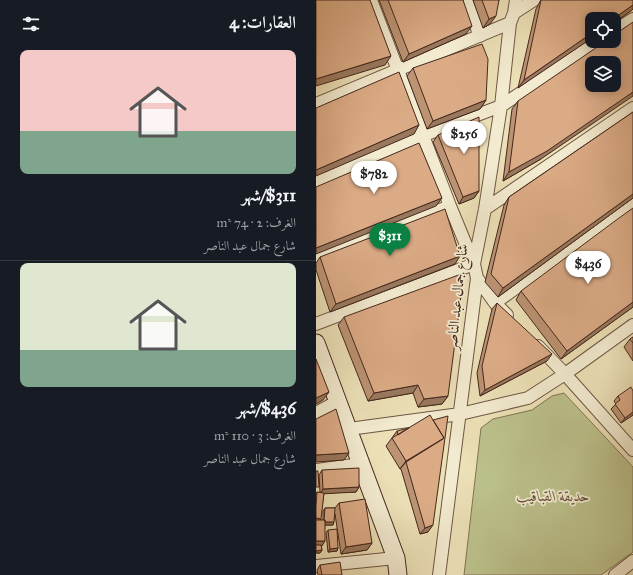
<!DOCTYPE html>
<html lang="ar">
<meta charset="utf-8">
<style>
body{margin:0;font-family:"IM FELL Great Primer",Amiri,serif;background:#242831;color:#f1f3f6;direction:rtl;height:100vh;display:flex;flex-direction:column;font-size:15px;white-space:nowrap}
*{box-sizing:border-box;margin:0}
p{font-size:13px;color:#9ea1a6}
.icon{flex:none;width:22px;height:22px;fill:none;stroke:currentColor;stroke-width:2;stroke-linecap:round;stroke-linejoin:round}
.map{position:relative;flex:1;overflow:hidden;direction:ltr}
.sheet{display:flex;flex-direction:column;background:#171b24;width:316px}
.sheet>*{flex:none}
.buttons{position:absolute;left:269px;top:12px;display:grid;gap:8px}
.buttons a{display:grid;place-items:center;width:36px;height:36px;border-radius:8px;background:#171b24;box-shadow:0 2px 10px #0003;font-size:20px}
.price{position:absolute;translate:-50% -34px;padding:0 9px;border-radius:14px;background:#fff;color:#222;font-size:13px;line-height:26px;filter:drop-shadow(0 1px 2px #0008)}
.price::after{content:'';position:absolute;left:50%;top:24px;width:12px;height:9px;margin-left:-6px;background:inherit;clip-path:polygon(0 0,100% 0,50% 100%)}
.price.on{background:#0b8043;color:#fff}
ul{padding:0;list-style:none}
li{display:grid;align-content:center;gap:8px;height:212px;padding:0 20px}
li+li{border-top:1px solid #363941}
li span{display:grid;place-items:center;height:124px;border-radius:8px;color:#555}
li>.icon{margin-inline-start:auto}
span .icon{width:72px;height:72px;fill:#fffc;stroke-width:1}
li b{font-size:17px}
h2{display:flex;justify-content:space-between;align-items:center;height:48px;padding:0 20px;font-size:17px}
main{display:flex;flex:1;min-height:0}
.map>svg:first-child{display:block}
</style>
<main>
<div class="map">
<svg width="317" height="575" viewBox="0 0 317 575">
<rect width="100%" height="100%" fill="#ece0b7"/>
<filter id="stains"><feTurbulence type="fractalNoise" baseFrequency=".005" numOctaves="4"/><feColorMatrix values="0 0 0 0 .2 0 0 0 0 .09 0 0 0 0 .02 0 0 0 .5 -.17"/></filter>
<radialGradient id="worn" r=".72"><stop offset=".6" stop-color="#630" stop-opacity="0"/><stop offset="1" stop-color="#630" stop-opacity=".3"/></radialGradient>
<path fill="#bcc18c" stroke="#807454" d="M248,393l69,74v85l-32,23h-137l17,-147 12,-9 39,-9 20,-14z"/>
<g fill="none" stroke-linecap="round" stroke-linejoin="round">
<defs>
<path id="street" d="M150,0l14,36
M198,13l20,-13
M298,31l19,-12
M0,104l194,-81
M0,182l106,-46 79,-30 98,-65
M169,209l148,-101
M0,258l134,-52
M161,278l18,25 12,12
M179,303l138,-100
M0,324l158,-60 -24,-58 -79,-206
M222,346l27,28 68,76
M0,413l22,-12
M33,429l111,-15 68,-16 37,-24 68,-49
M0,470l45,-6
M0,566l80,-8
M123,575l38,-297 -3,-14 11,-55 16,-103 9,-83 4,-10 2,-13
M299,575l18,-14"/>
<path id="secondary" d="M0,343l80,215 2,17"/>
</defs>
<use href="#street" stroke="#6e5644" stroke-width="14"/>
<use href="#secondary" stroke="#44281d" stroke-width="19"/>
<use href="#street" stroke="#f3ebd0" stroke-width="12"/>
<use href="#secondary" stroke="#f3ebd0" stroke-width="17"/>
</g>
<path fill="#bc9373" stroke="#44281d" d="M63,0h84l3,34 -63,28z
M157,0h26l-9,24 -7,4z
M225,0h92v9l-19,14v-4l-96,69 18,-79z
M97,68l73,32 -6,9 -53,20 -20,-53z
M202,101l23,58 -38,22 9,-72z
M317,112v86l-135,99 -13,-15 19,-77 5,-8z
M122,135l41,56 -5,7 -15,6 -26,-62z
M4,257l135,7 -125,48 -14,-42v-7z
M205,291l112,16 -72,52 -45,-59z
M181,303l50,58 -67,35 -3,-23 15,-64z
M28,317l104,79 -6,8 -24,3 -5,-14 -45,8 -30,-76z
M317,337v24l-9,-14 6,-8z
M302,396l15,19 -12,8 -10,-14 5,-5 -2,-3z
M81,431l31,101 -8,2 -19,-65h-1l-14,-23z
M6,470l37,17 -3,5 -32,1 -4,27h3v-9l2,-3h10l4,-5 33,40 -5,7 -26,4 -6,-40 -2,11h-8l-3,21h-1l1,4 -2,3h-4v-59l1,-2 3,1 -1,-18z
M12,530l10,18 -1,3 -9,1 -2,-19z
M4,565l22,10h-24l-1,-5z"/>
<path fill="#99785e" stroke="#44281d" d="M317,5v4l-1,1 -18,13v-4h-1z
M180,16l-6,8 -7,4 6,-9z
M156,26l-6,8 -63,28 6,-8z
M276,33v5l-74,50 6,-8z
M75,56l-6,9 -69,21v-7z
M317,92v4l-92,63 -38,22 6,-9z
M170,100l-6,9 -53,20 6,-8z
M103,125l-5,9 -98,42v-6z
M163,191l-5,7 -15,6 4,-7z
M317,194v4l-135,99 5,-9z
M126,198l-6,8 -120,48v-6z
M144,256l-5,8 -125,48 6,-8z
M317,302v5l-72,52 6,-8z
M236,354l-5,7 -67,35 5,-6z
M102,385l-5,8 -45,8 6,-8z
M13,392l-6,8 -7,4v-6z
M132,396l-6,8 -24,3 6,-8z
M317,412v3l-12,8 4,-5z
M128,438l-6,8 -32,16 -6,7 6,-8z
M33,453l-5,7 -28,2v-7z
M43,487l-3,5 -36,2 3,-5z
M0,518l5,1 -2,2h-3z
M8,522h10l-1,3h-10z
M117,525l-5,7 -8,2 5,-6z
M0,541h9l-3,5h-6z
M56,543l-5,7 -26,4 5,-7z
M22,548l-1,3 -9,1 2,-3z
M6,550l-2,3h-4v-2z"/>
<path fill="#dbab86" stroke="#44281d" fill-rule="evenodd" d="M0,0h54l21,56 -75,23z
M72,0h75l9,26 -63,28z
M166,0h17l-3,16 -7,3z
M225,0h92v5l-20,14h-21v14l-68,47z
M317,22v70l-86,59 -38,21 9,-71 88,-60h8v-6zM276,63h22v22h-22z
M166,44l6,15 -2,41 -53,21 -20,-53z
M83,72l20,53 -103,45v-62z
M317,112v82l-130,94 -12,-14 18,-77z
M163,117v74l-16,6 -25,-62z
M103,143l23,55 -126,50v-61z
M317,208v94l-66,49 -46,-60 98,-73z
M129,209l15,47 -124,48 -16,-47z
M148,273l-16,123 -24,3 -6,-14 -44,8 -30,-76z
M181,303l55,51 -67,36 -3,-24z
M317,337v6l-3,-4z
M0,359l13,33 -13,6z
M315,387l2,4v21l-8,6 -10,-14 5,-4 -2,-4z
M20,409l13,44 -33,2v-36z
M114,415l14,23 -38,23 -14,-23z
M132,416l-15,109 -8,3 -19,-66 37,-23 1,-1 -11,-18z
M93,428l-11,7 -1,-4z
M43,468v19l-36,2 -1,-19z
M0,471h2l1,16h-3z
M1,492l7,1 -3,26 -5,-1v-12z
M49,499l7,44 -26,4 -7,-44z
M9,508h10l-1,14h-9v-2h-1z
M0,520h9v21h-9z
M21,529l1,19 -8,1 -2,-19z
M0,545h5l1,5 -6,1z
M24,562l2,13h-20l-2,-10z"/>
<g text-anchor="middle" stroke-width="3.5" stroke-linejoin="round" paint-order="stroke">
<g font-size="15" fill="#44281d" stroke="#f3ebd0">
<text transform="translate(141 297) rotate(-84)" y="5">شارع جمال عبد الناصر</text>
</g>
<g font-size="15" font-style="italic" fill="#624e39" stroke="#f3ebd0">
<text x="237" y="501">حديقة القباقيب</text>
</g>
</g>
<rect width="100%" height="100%" filter="url(#stains)"/>
<rect width="100%" height="100%" fill="url(#worn)"/>
</svg>
<div class="buttons">
<a><svg class="icon" aria-label="locate" viewBox="0 0 24 24"><circle cx="12" cy="12" r="6"/><path d="M12 2v4M12 18v4M2 12h4M18 12h4"/></svg></a>
<a><svg class="icon" aria-label="layers" viewBox="0 0 24 24"><path d="M12 4l9 5-9 5-9-5zM3 14l9 5 9-5"/></svg></a>
</div>
<b class="price" style="left:148px;top:155px">$256</b>
<b class="price" style="left:58px;top:195px">$782</b>
<b class="price on" style="left:74px;top:257px">$311</b>
<b class="price" style="left:272px;top:285px">$436</b>
</div>
<section class="sheet">
<h2>العقارات: 4<svg class="icon" aria-label="filters" viewBox="0 0 24 24"><path d="M4 7h16M4 17h16"/><circle cx="9" cy="7" r="2"/><circle cx="15" cy="17" r="2"/></svg></h2>
<ul>
<li><span style="background:linear-gradient(#f6c9c9 65%,#7fa58c 0)"><svg class="icon" aria-label="home" viewBox="0 0 24 24"><path d="M3 11l9-7 9 7M6 9v11h12V9"/></svg></span><div><b>$311/شهر</b><p>الغرف: 2 · 74 m²</p><p>شارع جمال عبد الناصر</p></div></li>
<li><span style="background:linear-gradient(#dfe7d0 70%,#7fa58c 0)"><svg class="icon" aria-label="home" viewBox="0 0 24 24"><path d="M3 11l9-7 9 7M6 9v11h12V9"/></svg></span><div><b>$436/شهر</b><p>الغرف: 3 · 110 m²</p><p>شارع جمال عبد الناصر</p></div></li>
</ul>
</section>
</main>
